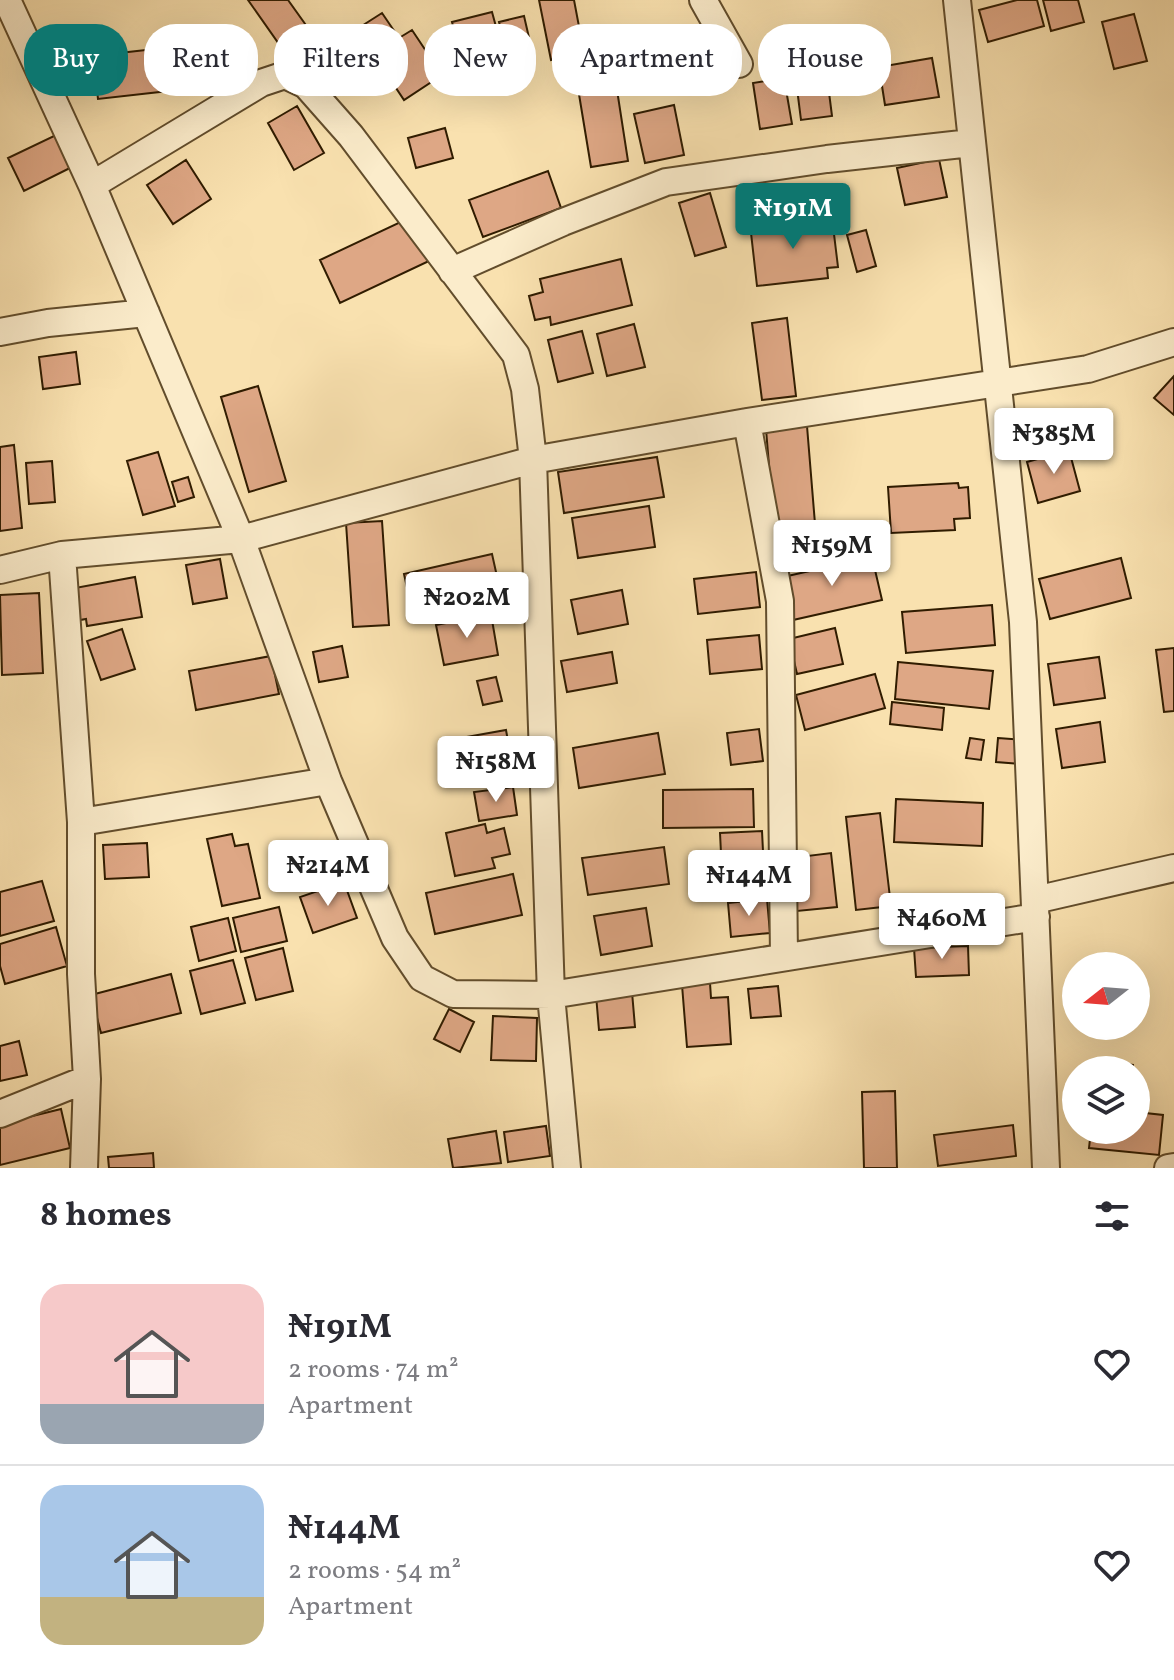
<!DOCTYPE html>
<meta charset="utf-8">
<style>
body{margin:0;font-family:Vollkorn,serif;background:#f2f2f3;color:#2b2b33;height:100vh;display:flex;flex-direction:column;font-size:30px;white-space:nowrap}
*{box-sizing:border-box;margin:0}
p{font-size:26px;color:#7c7c81}
.icon{flex:none;width:44px;height:44px;fill:none;stroke:currentColor;stroke-width:2;stroke-linecap:round;stroke-linejoin:round}
.map{position:relative;height:1168px;overflow:hidden}
.sheet{display:flex;flex-direction:column;background:#fff;flex:1}
.sheet>*{flex:none}
.guide{position:absolute;left:24px;top:24px;width:1126px;height:72px;display:flex;gap:16px}
.needle{width:52px;rotate:253deg}
.controls{position:absolute;left:1062px;top:952px;display:grid;gap:16px}
.controls a{display:grid;place-items:center;width:88px;height:88px;border-radius:50%;background:#fff;box-shadow:0 8px 32px #0002;font-size:40px}
.price{position:absolute;translate:-50% -68px;padding:0 18px;border-radius:8px;background:#fff;color:#222;font-size:26px;line-height:52px;filter:drop-shadow(0 2px 4px #0008)}
.price::after{content:'';position:absolute;left:50%;top:48px;width:24px;height:18px;margin-left:-12px;background:inherit;clip-path:polygon(0 0,100% 0,50% 100%)}
.price.on{background:#0f766e;color:#fff}
ul{padding:0;list-style:none}
li{display:flex;align-items:center;gap:24px;height:200px;padding:0 40px}
li+li{border-top:2px solid #e1e1e2}
li span{display:grid;place-items:center;flex:none;width:224px;height:160px;border-radius:24px;color:#555}
li>.icon{margin-inline-start:auto}
span .icon{width:96px;height:96px;fill:#fffc;stroke-width:1}
li b{font-size:34px}
h2{display:flex;justify-content:space-between;align-items:center;height:96px;padding:0 40px;font-size:34px}
.pill{padding:0 28px;border-radius:32px;background:#fff;box-shadow:0 8px 32px #0002;font-size:28px;line-height:72px}
.pill.on{background:#0f766e;color:#fff}
.map>svg:first-child{display:block}
</style>
<div class="map">
<svg width="1174" height="1168" viewBox="0 0 1174 1168">
<rect width="100%" height="100%" fill="#f9e1af"/>
<filter id="stains"><feTurbulence type="fractalNoise" baseFrequency=".0025" numOctaves="4"/><feColorMatrix values="0 0 0 0 .2 0 0 0 0 .09 0 0 0 0 .02 0 0 0 .5 -.17"/></filter>
<radialGradient id="worn" r=".72"><stop offset=".6" stop-color="#630" stop-opacity="0"/><stop offset="1" stop-color="#630" stop-opacity=".3"/></radialGradient>
<path fill="#dea785" stroke="#301c00" stroke-width="2" d="M248,0h40l25,35 -27,19z
M539,0h35l10,53 -33,7z
M1017,0h20l7,26 -56,16 -9,-32z
M1043,0h35l6,22 -33,9z
M492,12l12,44 -40,10 -12,-44z
M382,13l17,25 13,-8 30,45 -38,25 -47,-71z
M1134,14l13,47 -33,8 -12,-47z
M524,16l6,26 -24,6 -7,-26z
M181,46l5,43 -88,10 -5,-43z
M824,53l8,63 -31,4 -8,-63z
M932,58l7,39 -54,8 -6,-38z
M613,64l15,97 -37,6 -16,-97z
M877,69l2,14 -13,2 -2,-13z
M784,78l8,46 -32,5 -7,-46z
M674,105l10,50 -39,8 -11,-49z
M297,106l27,47 -30,17 -26,-47z
M445,128l8,30 -37,10 -8,-30z
M56,135l16,32 -48,24 -16,-33z
M939,159l8,38 -42,8 -8,-37z
M186,160l25,39 -38,25 -26,-39z
M548,171l13,37 -78,29 -14,-37z
M710,193l16,54 -31,9 -16,-53z
M821,216l1,12 11,-2 5,41 -11,1 1,10 -71,8 -7,-62z
M409,218l20,43 -89,42 -20,-43z
M866,230l10,36 -19,6 -10,-37z
M621,259l11,46 -81,20 -1,-8 -15,3 -6,-24 14,-4 -3,-13z
M787,318l9,78 -34,4 -10,-77z
M634,324l11,43 -38,9 -10,-42z
M582,331l11,42 -35,9 -10,-42z
M76,352l4,32 -37,5 -4,-32z
M1174,376v39l-20,-17z
M258,386l28,95 -37,11 -28,-95z
M807,426l9,110 -41,3 -9,-110z
M14,445l8,83 -22,3v-84z
M1069,450l11,41 -42,12 -11,-41z
M158,452l17,54 -32,9 -16,-54z
M657,457l7,40 -100,16 -6,-41z
M52,461l3,41 -26,2 -3,-41z
M188,477l6,20 -16,5 -6,-20z
M958,483l1,5 9,-1 2,31 -16,1 1,11 -64,3 -3,-46z
M649,506l6,41 -77,11 -6,-40z
M382,521l7,104 -36,2 -7,-104z
M492,554l10,45 -88,20 -10,-45z
M872,557l10,43 -89,20 -10,-43z
M1121,558l10,40 -81,21 -11,-40z
M220,559l7,39 -34,6 -7,-39z
M756,572l4,35 -62,7 -4,-35z
M135,577l7,40 -55,9 -1,-7 -6,1 -5,-32z
M622,590l6,34 -50,10 -7,-34z
M39,593l4,80 -41,2 -2,-80z
M992,605l3,40 -89,8 -4,-41z
M491,614l7,41 -54,10 -8,-40z
M835,628l8,36 -46,10 -8,-35z
M122,629l13,40 -34,11 -14,-39z
M759,635l3,34 -52,5 -3,-34z
M342,646l6,31 -29,5 -6,-30z
M1174,648v63l-10,1 -8,-62z
M612,652l5,31 -50,9 -6,-31z
M271,656l8,38 -83,16 -7,-39z
M1099,657l6,41 -51,7 -6,-41z
M898,662l95,9 -4,38 -94,-10z
M875,674l10,34 -80,22 -9,-35z
M496,677l6,24 -19,4 -6,-24z
M892,702l52,6 -2,22 -52,-6z
M1100,722l5,40 -43,6 -6,-39z
M759,729l4,32 -32,4 -4,-32z
M506,730l7,39 -62,11 -7,-39z
M658,733l7,41 -86,14 -6,-40z
M970,738l14,2 -3,20 -15,-2z
M998,738l27,2 -2,24 -27,-2z
M513,787l4,28 -38,6 -5,-29z
M753,789l1,38 -91,1v-38z
M896,799l87,4 -1,43 -88,-4z
M880,813l11,93 -35,4 -10,-93z
M485,824l2,9 17,-5 6,26 -18,4 3,10 -40,8 -9,-43z
M762,831l3,61 -42,2 -3,-61z
M232,834l3,12 13,-2 12,54 -38,8 -15,-67z
M147,843l2,34 -44,2 -2,-34z
M664,847l5,37 -81,11 -6,-37z
M831,853l6,54 -40,4 -6,-53z
M513,874l9,41 -87,19 -9,-41z
M42,881l12,40 -54,15v-44z
M344,882l13,36 -44,15 -13,-36z
M767,899l3,34 -39,4 -3,-34z
M279,907l8,34 -46,11 -8,-34z
M646,908l6,38 -51,9 -7,-39z
M228,918l8,33 -37,10 -8,-34z
M56,927l11,39 -62,18 -5,-18v-22z
M968,946l1,29 -53,2 -2,-29z
M283,948l10,43 -37,9 -11,-42z
M233,960l12,43 -44,11 -11,-43z
M171,974l10,39 -80,20 -10,-38z
M710,983l1,15 17,-1 3,47 -44,3 -5,-62z
M778,986l3,30 -30,2 -3,-29z
M632,992l3,35 -36,3 -3,-35z
M449,1009l25,13 -14,30 -26,-13z
M493,1016l44,2 -1,43 -45,-1z
M19,1041l8,34 -27,6v-35z
M1096,1061l37,4v5h-38z
M895,1091l2,77h-33l-2,-76z
M61,1109l9,39 -70,17v-41z
M1136,1112l27,3 -4,40 -70,-7 2,-18h45z
M1013,1125l3,31 -78,10 -4,-31z
M546,1126l4,30 -42,6 -4,-30z
M496,1131l5,32 -48,5 -5,-29z
M153,1153l1,15h-45l-1,-11z"/>
<g fill="none" stroke-linecap="round" stroke-linejoin="round">
<defs>
<path id="street" d="M7,0l85,185 149,354 87,242 67,157 27,40 31,16 98,1 485,-78
M703,0l36,64
M957,0l66,622 23,546
M92,185l169,-102 24,-8 21,10 45,51 165,219 9,34 8,71 18,535 16,173
M452,271l111,-49 103,-40 161,-23 144,-16
M0,332l48,-9 98,-10
M747,422l33,179 4,356
M62,555l19,267v152l6,105 -3,89
M0,570l62,-15 179,-16 292,-79 214,-38 341,-53 86,-27
M81,822l247,-41
M1035,900l139,-32
M0,1114l87,-35
M1168,1168l6,-1"/>
</defs>
<use href="#street" stroke="#624d2c" stroke-width="30"/>
<use href="#street" stroke="#fbeccb" stroke-width="26"/>
</g>
<rect width="100%" height="100%" filter="url(#stains)"/>
<rect width="100%" height="100%" fill="url(#worn)"/>
</svg>
<div class="controls">
<a><svg class="needle" viewBox="-14 -14 28 28"><path d="M0-13l5 13h-10z" fill="#e53935"/><path d="M0 13l5-13h-10z" fill="#7c7c81"/></svg></a>
<a><svg class="icon" aria-label="layers" viewBox="0 0 24 24"><path d="M12 4l9 5-9 5-9-5zM3 14l9 5 9-5"/></svg></a>
</div>
<b class="price on" style="left:793px;top:251px">₦191M</b>
<b class="price" style="left:1054px;top:476px">₦385M</b>
<b class="price" style="left:832px;top:588px">₦159M</b>
<b class="price" style="left:467px;top:640px">₦202M</b>
<b class="price" style="left:496px;top:804px">₦158M</b>
<b class="price" style="left:328px;top:908px">₦214M</b>
<b class="price" style="left:749px;top:918px">₦144M</b>
<b class="price" style="left:942px;top:961px">₦460M</b>
<div class="guide">
<a class="pill on">Buy</a>
<a class="pill">Rent</a>
<a class="pill">Filters</a>
<a class="pill">New</a>
<a class="pill">Apartment</a>
<a class="pill">House</a>
</div>
</div>
<section class="sheet">
<h2>8 homes<svg class="icon" aria-label="filters" viewBox="0 0 24 24"><path d="M4 7h16M4 17h16"/><circle cx="9" cy="7" r="2"/><circle cx="15" cy="17" r="2"/></svg></h2>
<ul>
<li><span style="background:linear-gradient(#f6c9c9 75%,#9aa5b1 0)"><svg class="icon" aria-label="home" viewBox="0 0 24 24"><path d="M3 11l9-7 9 7M6 9v11h12V9"/></svg></span><div><b>₦191M</b><p>2 rooms · 74 m²</p><p>Apartment</p></div><svg class="icon" aria-label="heart" viewBox="0 0 24 24"><path d="M12 20l-8-8c-3-5 5-10 8-4 3-6 11-1 8 4z"/></svg></li>
<li><span style="background:linear-gradient(#a9c7e8 70%,#c2b280 0)"><svg class="icon" aria-label="home" viewBox="0 0 24 24"><path d="M3 11l9-7 9 7M6 9v11h12V9"/></svg></span><div><b>₦144M</b><p>2 rooms · 54 m²</p><p>Apartment</p></div><svg class="icon" aria-label="heart" viewBox="0 0 24 24"><path d="M12 20l-8-8c-3-5 5-10 8-4 3-6 11-1 8 4z"/></svg></li>
</ul>
</section>
